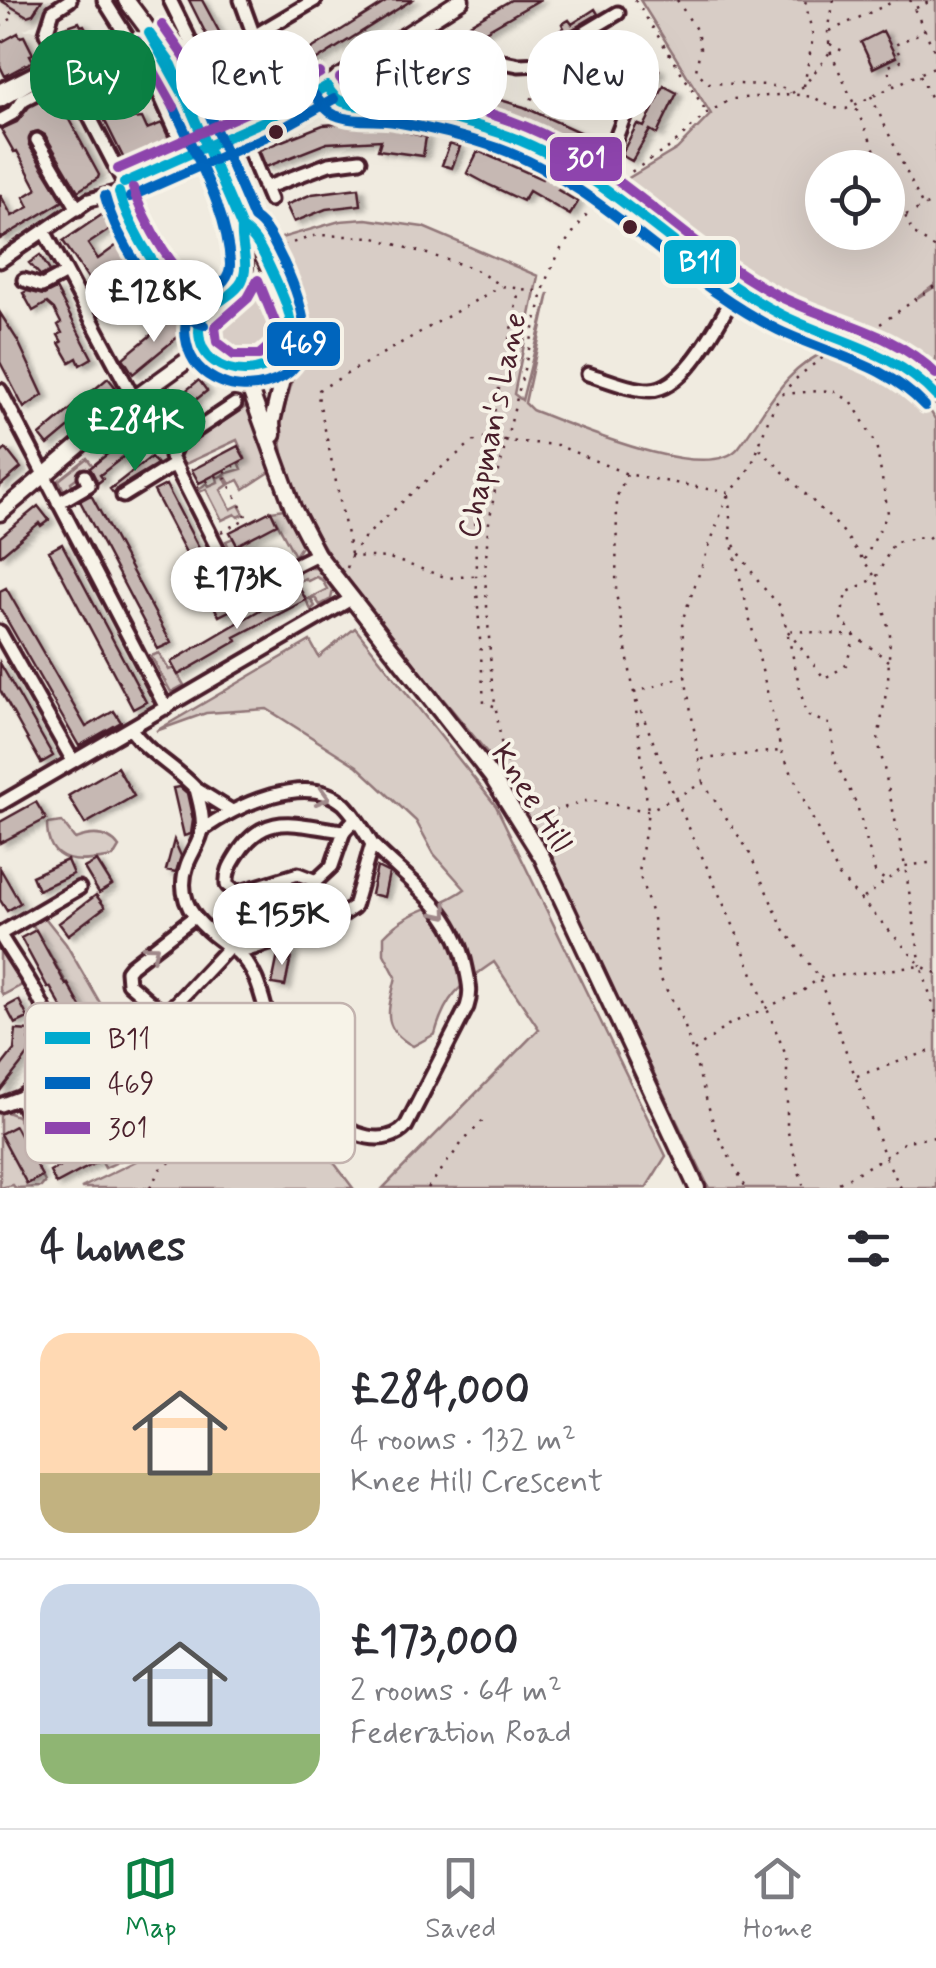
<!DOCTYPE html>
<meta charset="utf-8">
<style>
body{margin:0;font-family:Mynerve,sans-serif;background:#f7f7f7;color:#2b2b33;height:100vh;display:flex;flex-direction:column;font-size:38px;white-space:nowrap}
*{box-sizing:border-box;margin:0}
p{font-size:32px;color:#7c7c81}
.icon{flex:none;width:55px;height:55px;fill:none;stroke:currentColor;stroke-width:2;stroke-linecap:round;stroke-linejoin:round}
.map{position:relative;height:1188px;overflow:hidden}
.sheet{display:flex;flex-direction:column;background:#fff;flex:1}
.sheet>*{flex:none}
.hud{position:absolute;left:30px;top:30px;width:878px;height:90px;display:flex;gap:20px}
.fabs{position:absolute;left:805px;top:150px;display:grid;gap:20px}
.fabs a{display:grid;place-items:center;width:100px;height:100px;border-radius:50%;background:#fff;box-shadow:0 10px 40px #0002;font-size:50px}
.price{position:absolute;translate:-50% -85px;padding:0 22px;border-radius:35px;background:#fff;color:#222;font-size:32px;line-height:65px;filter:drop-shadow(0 2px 5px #0008)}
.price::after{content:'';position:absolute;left:50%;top:60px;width:30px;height:22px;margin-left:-15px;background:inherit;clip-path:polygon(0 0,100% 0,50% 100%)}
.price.active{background:#0b8043;color:#fff}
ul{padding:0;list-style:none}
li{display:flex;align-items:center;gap:30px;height:250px;padding:0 40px}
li+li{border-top:2px solid #e1e1e2}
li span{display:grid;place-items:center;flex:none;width:280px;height:200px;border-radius:30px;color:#555}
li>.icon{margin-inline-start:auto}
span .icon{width:120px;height:120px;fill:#fffc;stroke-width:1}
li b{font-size:42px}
h2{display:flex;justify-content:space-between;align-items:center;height:120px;padding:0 40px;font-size:42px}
.chip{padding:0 35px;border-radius:40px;background:#fff;box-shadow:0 10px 40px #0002;font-size:35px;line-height:90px}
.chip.active{background:#0b8043;color:#fff}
.dock{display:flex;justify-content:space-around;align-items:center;height:140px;border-top:2px solid #e1e1e2;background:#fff;font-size:28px;color:#7c7c81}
.dock a{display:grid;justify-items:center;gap:5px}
.dock .active{color:#0b8043}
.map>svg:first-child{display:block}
</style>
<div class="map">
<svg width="936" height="1188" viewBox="0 0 936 1188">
<defs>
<filter id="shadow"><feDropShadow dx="5.5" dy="3" stdDeviation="2.5" flood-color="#0004"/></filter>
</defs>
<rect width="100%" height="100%" fill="#f0ebe0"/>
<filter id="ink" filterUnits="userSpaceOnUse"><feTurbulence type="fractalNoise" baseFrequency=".01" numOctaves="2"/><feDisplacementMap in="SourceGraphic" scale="20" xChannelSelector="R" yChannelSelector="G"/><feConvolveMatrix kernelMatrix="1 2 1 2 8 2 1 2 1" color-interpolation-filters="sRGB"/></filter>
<g filter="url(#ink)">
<path fill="#e3dcd2" d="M0,0h52l-15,23 -14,7h33l11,22 50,-26 34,54 27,67 -78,32 -38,26 -21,-39 9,-6 -37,-61 35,-19 -4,-8 -35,18 -9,-17z"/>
<path fill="#d8cdc6" stroke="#917678" stroke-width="2.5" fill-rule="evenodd" d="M640,0h296v284l-19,14 19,-12v85l-27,-21 -41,-15 3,-6 -8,4c-98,-31 -162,-89 -241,-151l55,-33 34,-35zM822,168h66v64h-66z
M366,219l57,8 115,49 -24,118 8,6 27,-107 -24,110 7,7c39,15 177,76 207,37 26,-34 45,-80 89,-96 43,15 86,26 108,70v767h-227l-149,-310 -61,-111 -156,-190 -44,-71 -15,-46 -5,-33 26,-90 -1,-17 -30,-80 66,-19z
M250,297l24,9c32,41 -13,72 -53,50l7,-5 -16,-31 21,-19z
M247,406l3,1 20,65 -26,17 -5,-9 -9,4 -6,-10 18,-5 -3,-7 6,-4 -8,-18 -56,26 -1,-11 5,-8z
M87,458l6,8 -22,16 3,8 -8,5 -7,-15z
M223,475l5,10 -7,5 10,19 8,-4 5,9 -6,3 -3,-3 -13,6 -16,-31 -9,4 -1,-2 11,-8 2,3 9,-4 -1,-4z
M284,509l18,36 -7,11 -24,-45z
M233,538l21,40c-23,0 -20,-22 -28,-37z
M306,568h10l17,22 -2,9 -11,6 -5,-7 -4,2 4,6 -4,4 -5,-10 21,-11 -5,-9 -6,-3 -8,4 -3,-3 -9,5 -20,1z
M294,585l-56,29 6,-18 11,-1 17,-9z
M355,628l141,178 170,350 -20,32h-263l156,-159 -45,-67c-33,23 -48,32 -59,72l-22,12c-33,-18 -25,-35 -17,-69l-12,-23v-18c28,-30 53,-26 81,-47l-31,-35 -18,-33 -59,-55 -90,-57 -61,4 -50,18 154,-90 9,16z
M159,653l10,17 5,-2 10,17 -13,7 -20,-36z
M62,822l13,17c16,-6 33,-7 44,8l-6,10c-33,6 -66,10 -66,-33z
M36,918l10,1 20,25 78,135 28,56 -45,-48 -96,-165z
M0,949l22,36 -19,10 -3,-5z
M166,1034l42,15 24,35 16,7 1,16 21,-5 53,46 30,40h-272l96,-47 -44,-89z
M4,1111l13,5 14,26 -11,-6 -5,-9 12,57 15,-8 3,6 -4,5 -26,1 -2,-3 -13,3v-76z
M119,1126l15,28 -29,14 -14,-27z"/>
<path fill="#c6b8b3" stroke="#4a1f2b" stroke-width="2.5" filter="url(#shadow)" d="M0,0h42l-9,14 -6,2z
M189,0h13l26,48 5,-3 5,10 -17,9z
M389,0h23l-149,94 5,10 -30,13 -8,-23 32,-14z
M511,0h28l-111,64 -21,14 2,4 -11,7 -4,-6 -13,8 -7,-12 11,-10 12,-7 2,3z
M595,9l3,5 -57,34 -2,-3 25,-17 -2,-4 7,-4 3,4z
M79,22l2,4 3,-1 8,14 7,-4 12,22 6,-4 19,34 3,8 -15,8 9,16 9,-1 5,11 15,-6 10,22 -46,18 -67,-134z
M883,31l13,26 -23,11 -12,-26z
M18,33l2,4 4,-1 9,18 -3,1 3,6 -28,15 -5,-10v-23z
M624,39l14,7 -3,6 13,6 -2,5 13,7 -6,13 -14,-7 3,-5 -13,-7 2,-4 -14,-7z
M595,41l13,6 -13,27 4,2 -5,9 -13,-6 4,-10 -3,-1z
M454,86l70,21 75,34 -7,12 -68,-31 -74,-24z
M664,86l13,7 -20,41 -7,-4 -18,31 -11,-6 16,-31 7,3z
M55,94l44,81 -1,3 -20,13 -33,-56 -7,-4 -7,2 -2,12 34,56 -63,38v-45l12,22 17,-9 -5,-10 13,-8 -20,-38 -3,1 -13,-23 16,-7 12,-15z
M365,122l61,15 -3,19 -45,-6 3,-10 -54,3 -61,24 -7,-17 64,-25z
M450,143l10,4 -8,21 -10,-3z
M478,151l64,28 4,-5 16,10 -4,6 20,12 -8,13 -41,-24 -6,10 -34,-16 -22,-12z
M359,188l2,17 -35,4 -32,13 -8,-17 26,-11z
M103,214l9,14 -24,16 10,15 26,-19 18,27 -24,17 -8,-12 -18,12 -29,-43z
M40,255l10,16 -9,5 -12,-13z
M56,289l36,69 -12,7 -3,-7 -7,4 -11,-19 3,-1 -4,-7 4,-2 -4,-8 3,-2 -7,-14 -7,-6 -14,8 -10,-18 4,-2 17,4z
M116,291l5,18 -12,6 -8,-14z
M0,313l18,28 25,54 -19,13 -24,-46z
M174,316l10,12 -5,8 -46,38 -10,-16z
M108,378l8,10 -68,57 -8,-10z
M199,380l8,11 -107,84 3,4 -5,4 -8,-15z
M238,446l7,13 -46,24 -7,-13z
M6,449l15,19 -21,18v-32z
M151,457l6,7 -39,24 -4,6 -4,-5z
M166,485l65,125 -12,6 -65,-125z
M91,495l80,148 -13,6 -78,-148z
M38,506l11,14 -8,6 -2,-3 -39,33v-19z
M271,511l6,13 -40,21 -7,-13z
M62,544l84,158 -13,7 -84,-158z
M299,587l7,13 -71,37 2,4 -59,34 -7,-13z
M6,588l80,139 28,-16 7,11 -42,24 -79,-138v-17z
M0,663l53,93 -12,7 -41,-73z
M117,767l17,29 -49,28 -17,-28z
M180,787l7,6 6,27 -2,14 -7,2 -11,-48z
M36,802l10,17 -46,24v-21z
M174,840l7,16 -5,16 -10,-2z
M67,860l6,14 -35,16 -6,-14z
M97,861l15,24 -13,8 -15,-25z
M377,867l12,6 -5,24 -13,-3z
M0,868l20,35 -13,8 -7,-11z
M96,895l9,12 -37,28 -9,-12z
M36,930l30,55 2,-1 90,158 -15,8 -93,-163 -2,1 -27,-50z
M279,950l13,2 -7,34 -13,-2z
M19,1000l9,18 -13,6 -9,-17z
M16,1030l14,1 -1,23 -29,37v-23l14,-18z
M15,1126l27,50 -15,8 -27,-50z
M94,1147l7,13 -45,24 -6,-12 23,-13 -2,-5 8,-4 2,4z"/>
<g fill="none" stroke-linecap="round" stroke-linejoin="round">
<path stroke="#cfc2bc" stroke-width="14" stroke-dasharray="14 7" stroke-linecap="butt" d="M190,153l34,-14"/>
<defs>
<path id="minor" d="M70,0l-17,11 -7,22 78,150
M104,0l47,75 36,80
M170,0l66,134
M241,0l13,36 61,-36
M618,13l-77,46 4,13 80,39
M483,58l36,7 22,-1
M327,86c4,7 8,13 16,16 15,5 36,3 52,5 37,7 75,16 111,28 107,38 177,133 278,181 51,25 116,33 152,80
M0,90l42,-21 8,2
M0,101l62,-37
M1,120l11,-6 11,-14 45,-24
M241,131l29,69
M37,140l41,69
M599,183l33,-87 -16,-7
M265,188l64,-24 31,-4
M44,231l90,168
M0,261l89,-61 30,-8
M24,280l18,6 24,-13
M588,374c20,6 42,16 62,16 37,-1 69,-70 87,-99
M0,390l166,318
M235,404l-58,39 -6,14 63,124 7,6 12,-1 64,-32
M123,496l50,-31
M58,503l31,-18 -4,-9
M0,632l73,129
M130,728c18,26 45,38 66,61
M0,804l351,-205
M202,830c33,-24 105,-59 142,-26 11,11 20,27 28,40l-18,63 -25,17 -91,29c-31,-22 -66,-45 -51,-88 4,-12 14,-24 15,-36 2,-13 -3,-28 -6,-40l34,21
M316,881l16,-15 12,-35
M194,917l-63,49 -4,5 1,12 46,40 45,19 33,26 15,2 7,-3 9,-14
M307,931l9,-50 -18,-7 -61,19 -10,-8c-1,-12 3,-19 10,-30 29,-47 64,-28 107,-24l11,-12
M0,934l79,-46
M0,935c28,48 94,122 19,163
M238,953c30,29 23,69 45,99 6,9 15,15 21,23 10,13 17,28 27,40 17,22 56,33 75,11l61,-119c5,-14 2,-25 -1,-39 -12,-61 -53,-82 -94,-124
M166,1014l63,-67
M0,1105l19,-7 22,42 12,6c19,-3 45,-15 48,-36l-36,-64 -10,-5"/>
<path id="major" d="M126,0l18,24
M224,139l88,-44 149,-95
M190,153l-66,30 -5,13c13,33 54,106 88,114
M229,195c11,28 25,67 8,95
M242,228l11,7c12,25 37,67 38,93 4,56 -80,58 -90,14 -6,-25 17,-53 43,-53 14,0 26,4 38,10
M244,373l49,135 24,46 175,223 50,80 155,331
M273,435l-1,-13 16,-68
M0,513l134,-114 69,-50"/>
</defs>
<use href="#minor" stroke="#4a1f2b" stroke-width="19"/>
<use href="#major" stroke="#4a1f2b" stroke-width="21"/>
<path stroke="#4a1f2b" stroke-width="2.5" stroke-dasharray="2.5 8" stroke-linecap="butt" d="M635,0l71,111
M677,0l20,31 3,17 -4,23 13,12 58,2 21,4 2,4
M834,0l-6,32 2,19 53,117
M910,0l26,54
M916,8l17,-8
M36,9l5,-9
M0,26l14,-9 -5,-7
M830,31l67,-31
M830,44l14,8
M920,75l16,35
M893,84l-6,-17 15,-7 -7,-15 31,-15
M804,86l9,-49 -8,-37
M792,93l12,-7 26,-34
M871,96l52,111
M518,128l22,-47
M888,178l25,55 23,16
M614,183l59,-38 34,-32 25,-14 59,-5 22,3 20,11 13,1 90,-43
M906,215l30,-14
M273,249l44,-14 55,2 101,31 28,18 41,6
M177,306l11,19
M863,336l73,-51
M782,394l50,-4 20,12 24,42 12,69 -25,49
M137,412l25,33
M760,449l81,80 35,49 14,56 -2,47 -10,59 27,126 16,100
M627,474l-10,22 -1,97 18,100 14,118 -9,62 14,45 6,58 24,44 33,112 30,56
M197,487l38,-21
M729,495l2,45 50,210 58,126 79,86
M221,532l26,-14 -24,-45
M734,545l26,39 20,22 7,24 68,6 -9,29 -21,14 -38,-49
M351,554l-34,-163 184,-105
M351,556l13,-18 52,-49 56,-47 18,-6 18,5 49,4 70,29 102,19c36,-33 27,-61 52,-97 14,-20 36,-34 54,-47
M347,568l4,-12 38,2 59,20 34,-3
M282,584h18
M236,611l5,-13
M788,635l18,80 26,10 2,34 23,46 18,67 11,9
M889,661l-34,-25 -14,-17 5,-26 30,-15 18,-36 34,-6 8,10
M634,693l51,-17
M637,701l38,96 59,130 53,131v71l17,59
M494,706l-10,-3 -8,-128 -1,-68 44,-217
M702,759l77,-8
M703,782l-18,-106 -3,-55 46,-127
M529,811l-26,-57 -11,-70 -7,-109 3,-47 9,-49 49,-199 15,-31 37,-50
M534,817l55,-17 59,11 55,-28 45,67 34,76 37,52 66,179 16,31
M864,898l41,-32 31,-4
M936,973l-15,-7 15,48
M694,1051l34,-26 75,-34 16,-13 101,-12
M857,1076l79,-27
M113,1113l15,27
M150,1188l10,-19 52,-35
M428,1188l33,-44 26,-28
M830,1188l55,-31 21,-16 30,-4"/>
<use href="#minor" stroke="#f7f3e8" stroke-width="11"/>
<use href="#major" stroke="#f7f3e8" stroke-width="14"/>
<defs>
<path id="major-bridge" d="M144,24c37,53 60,112 85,171"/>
</defs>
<use href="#major-bridge" stroke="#4a1f2b" stroke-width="21" stroke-linecap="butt"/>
<use href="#major-bridge" stroke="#f7f3e8" stroke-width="14"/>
<defs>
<path id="bus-1" d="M149,33l23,32 15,36
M149,33l38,68
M327,86c4,7 8,13 16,16 16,7 36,3 53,5 35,5 71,15 104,26 108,36 182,131 282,182 54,27 111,35 154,81
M187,101l55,127
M187,101l55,127
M124,183l142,-63 61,-34
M119,192c10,37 50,107 88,118
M242,228c17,11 24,32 33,50 7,16 16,34 16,51 -1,55 -90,56 -92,3 -1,-27 33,-31 43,-51 8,-16 -2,-36 0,-53z"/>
<path id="bus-2" d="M314,94c6,8 11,16 21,21 19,8 41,4 60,7 35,6 71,15 103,26 107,39 180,133 280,182 52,25 107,33 147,76
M174,107c21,49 54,103 56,157 1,32 -56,29 -43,80 4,19 17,31 34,38 14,6 31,6 45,2 61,-17 36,-83 17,-123 -8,-15 -14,-33 -29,-43l-53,-123
M105,196c11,43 54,116 99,129
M130,197l142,-63 62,-35"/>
<path id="bus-3" d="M162,25l23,33 16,37
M137,41l37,66
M340,78l8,10c18,4 36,2 53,5 52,9 107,22 153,47 79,42 140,110 219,153 52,28 120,37 163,81
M118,169l141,-62 61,-34
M133,188c9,31 46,98 77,107
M258,280l17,42 -1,20 -15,13h-25l-17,-13 -2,-15 33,-29z"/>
</defs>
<use href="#bus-1" stroke="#f7f3e8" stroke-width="18"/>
<use href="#bus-2" stroke="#f7f3e8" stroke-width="18"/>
<use href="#bus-3" stroke="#f7f3e8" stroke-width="18"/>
<use href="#bus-1" stroke="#00a9ce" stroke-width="10"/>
<use href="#bus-2" stroke="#0065bd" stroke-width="10"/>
<use href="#bus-3" stroke="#8e44ad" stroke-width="10"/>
</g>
<defs><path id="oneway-chevron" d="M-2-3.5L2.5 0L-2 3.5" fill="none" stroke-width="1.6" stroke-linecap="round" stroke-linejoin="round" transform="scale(2.5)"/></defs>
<g stroke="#a0898a">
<use href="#oneway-chevron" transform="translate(323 797) rotate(16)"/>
<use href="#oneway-chevron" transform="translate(442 912) rotate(50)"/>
<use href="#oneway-chevron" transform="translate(152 951) rotate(-37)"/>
</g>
</g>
<g fill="#4a1f2b" stroke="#f7f3e8" stroke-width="4">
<circle cx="276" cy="132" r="9"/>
<circle cx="630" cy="227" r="9"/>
</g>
<g text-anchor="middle" stroke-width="8" stroke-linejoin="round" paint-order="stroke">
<g font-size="32" fill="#4a1f2b" stroke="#f7f3e8">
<text transform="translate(491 425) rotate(-78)" y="11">Chapman's Lane</text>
<text transform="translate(533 797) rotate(57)" y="11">Knee Hill</text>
</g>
</g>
<rect x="25" y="1003" width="330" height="160" rx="15" fill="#f7f3e8" stroke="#c3b3af" stroke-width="2.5"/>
<rect x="45" y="1032" width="45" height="12" fill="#00a9ce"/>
<rect x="45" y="1077" width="45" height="12" fill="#0065bd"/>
<rect x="45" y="1122" width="45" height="12" fill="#8e44ad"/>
<g font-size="28" fill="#4a1f2b">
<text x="108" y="1048">B11</text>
<text x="108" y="1093">469</text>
<text x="108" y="1138">301</text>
</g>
<g stroke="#f7f3e8" stroke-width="4">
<rect x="548" y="135" width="76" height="48" rx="10" fill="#8e44ad"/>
<rect x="662" y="238" width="76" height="48" rx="10" fill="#00a9ce"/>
<rect x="265" y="320" width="77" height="48" rx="10" fill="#0065bd"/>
</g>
<g font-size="28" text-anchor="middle" font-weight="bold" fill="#fff">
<text x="586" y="168">301</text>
<text x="700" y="271">B11</text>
<text x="304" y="353">469</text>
</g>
</svg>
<div class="fabs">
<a><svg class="icon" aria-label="locate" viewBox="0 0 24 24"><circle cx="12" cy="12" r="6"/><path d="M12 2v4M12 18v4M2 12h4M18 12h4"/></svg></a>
</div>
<b class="price" style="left:154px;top:345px">£128K</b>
<b class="price active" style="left:135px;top:474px">£284K</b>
<b class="price" style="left:237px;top:632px">£173K</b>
<b class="price" style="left:282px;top:968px">£155K</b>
<div class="hud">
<a class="chip active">Buy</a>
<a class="chip">Rent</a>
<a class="chip">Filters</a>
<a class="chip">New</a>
</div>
</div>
<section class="sheet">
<h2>4 homes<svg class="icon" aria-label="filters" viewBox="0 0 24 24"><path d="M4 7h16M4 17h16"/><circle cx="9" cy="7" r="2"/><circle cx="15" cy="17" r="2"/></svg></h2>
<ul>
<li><span style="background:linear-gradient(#ffd9b3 70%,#c2b280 0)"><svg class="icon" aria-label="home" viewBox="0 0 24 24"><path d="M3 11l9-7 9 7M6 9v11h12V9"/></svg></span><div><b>£284,000</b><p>4 rooms · 132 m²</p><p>Knee Hill Crescent</p></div></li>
<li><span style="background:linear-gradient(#c9d6e8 75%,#8fb573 0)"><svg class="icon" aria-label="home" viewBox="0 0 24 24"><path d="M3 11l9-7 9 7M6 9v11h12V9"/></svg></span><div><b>£173,000</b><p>2 rooms · 64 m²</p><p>Federation Road</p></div></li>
</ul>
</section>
<nav class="dock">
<a class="active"><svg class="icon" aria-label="map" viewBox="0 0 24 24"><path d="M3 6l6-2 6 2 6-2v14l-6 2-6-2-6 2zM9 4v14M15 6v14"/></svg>Map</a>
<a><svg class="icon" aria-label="saved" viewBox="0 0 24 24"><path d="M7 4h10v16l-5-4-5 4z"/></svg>Saved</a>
<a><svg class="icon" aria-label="home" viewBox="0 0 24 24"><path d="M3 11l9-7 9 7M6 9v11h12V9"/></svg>Home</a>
</nav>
